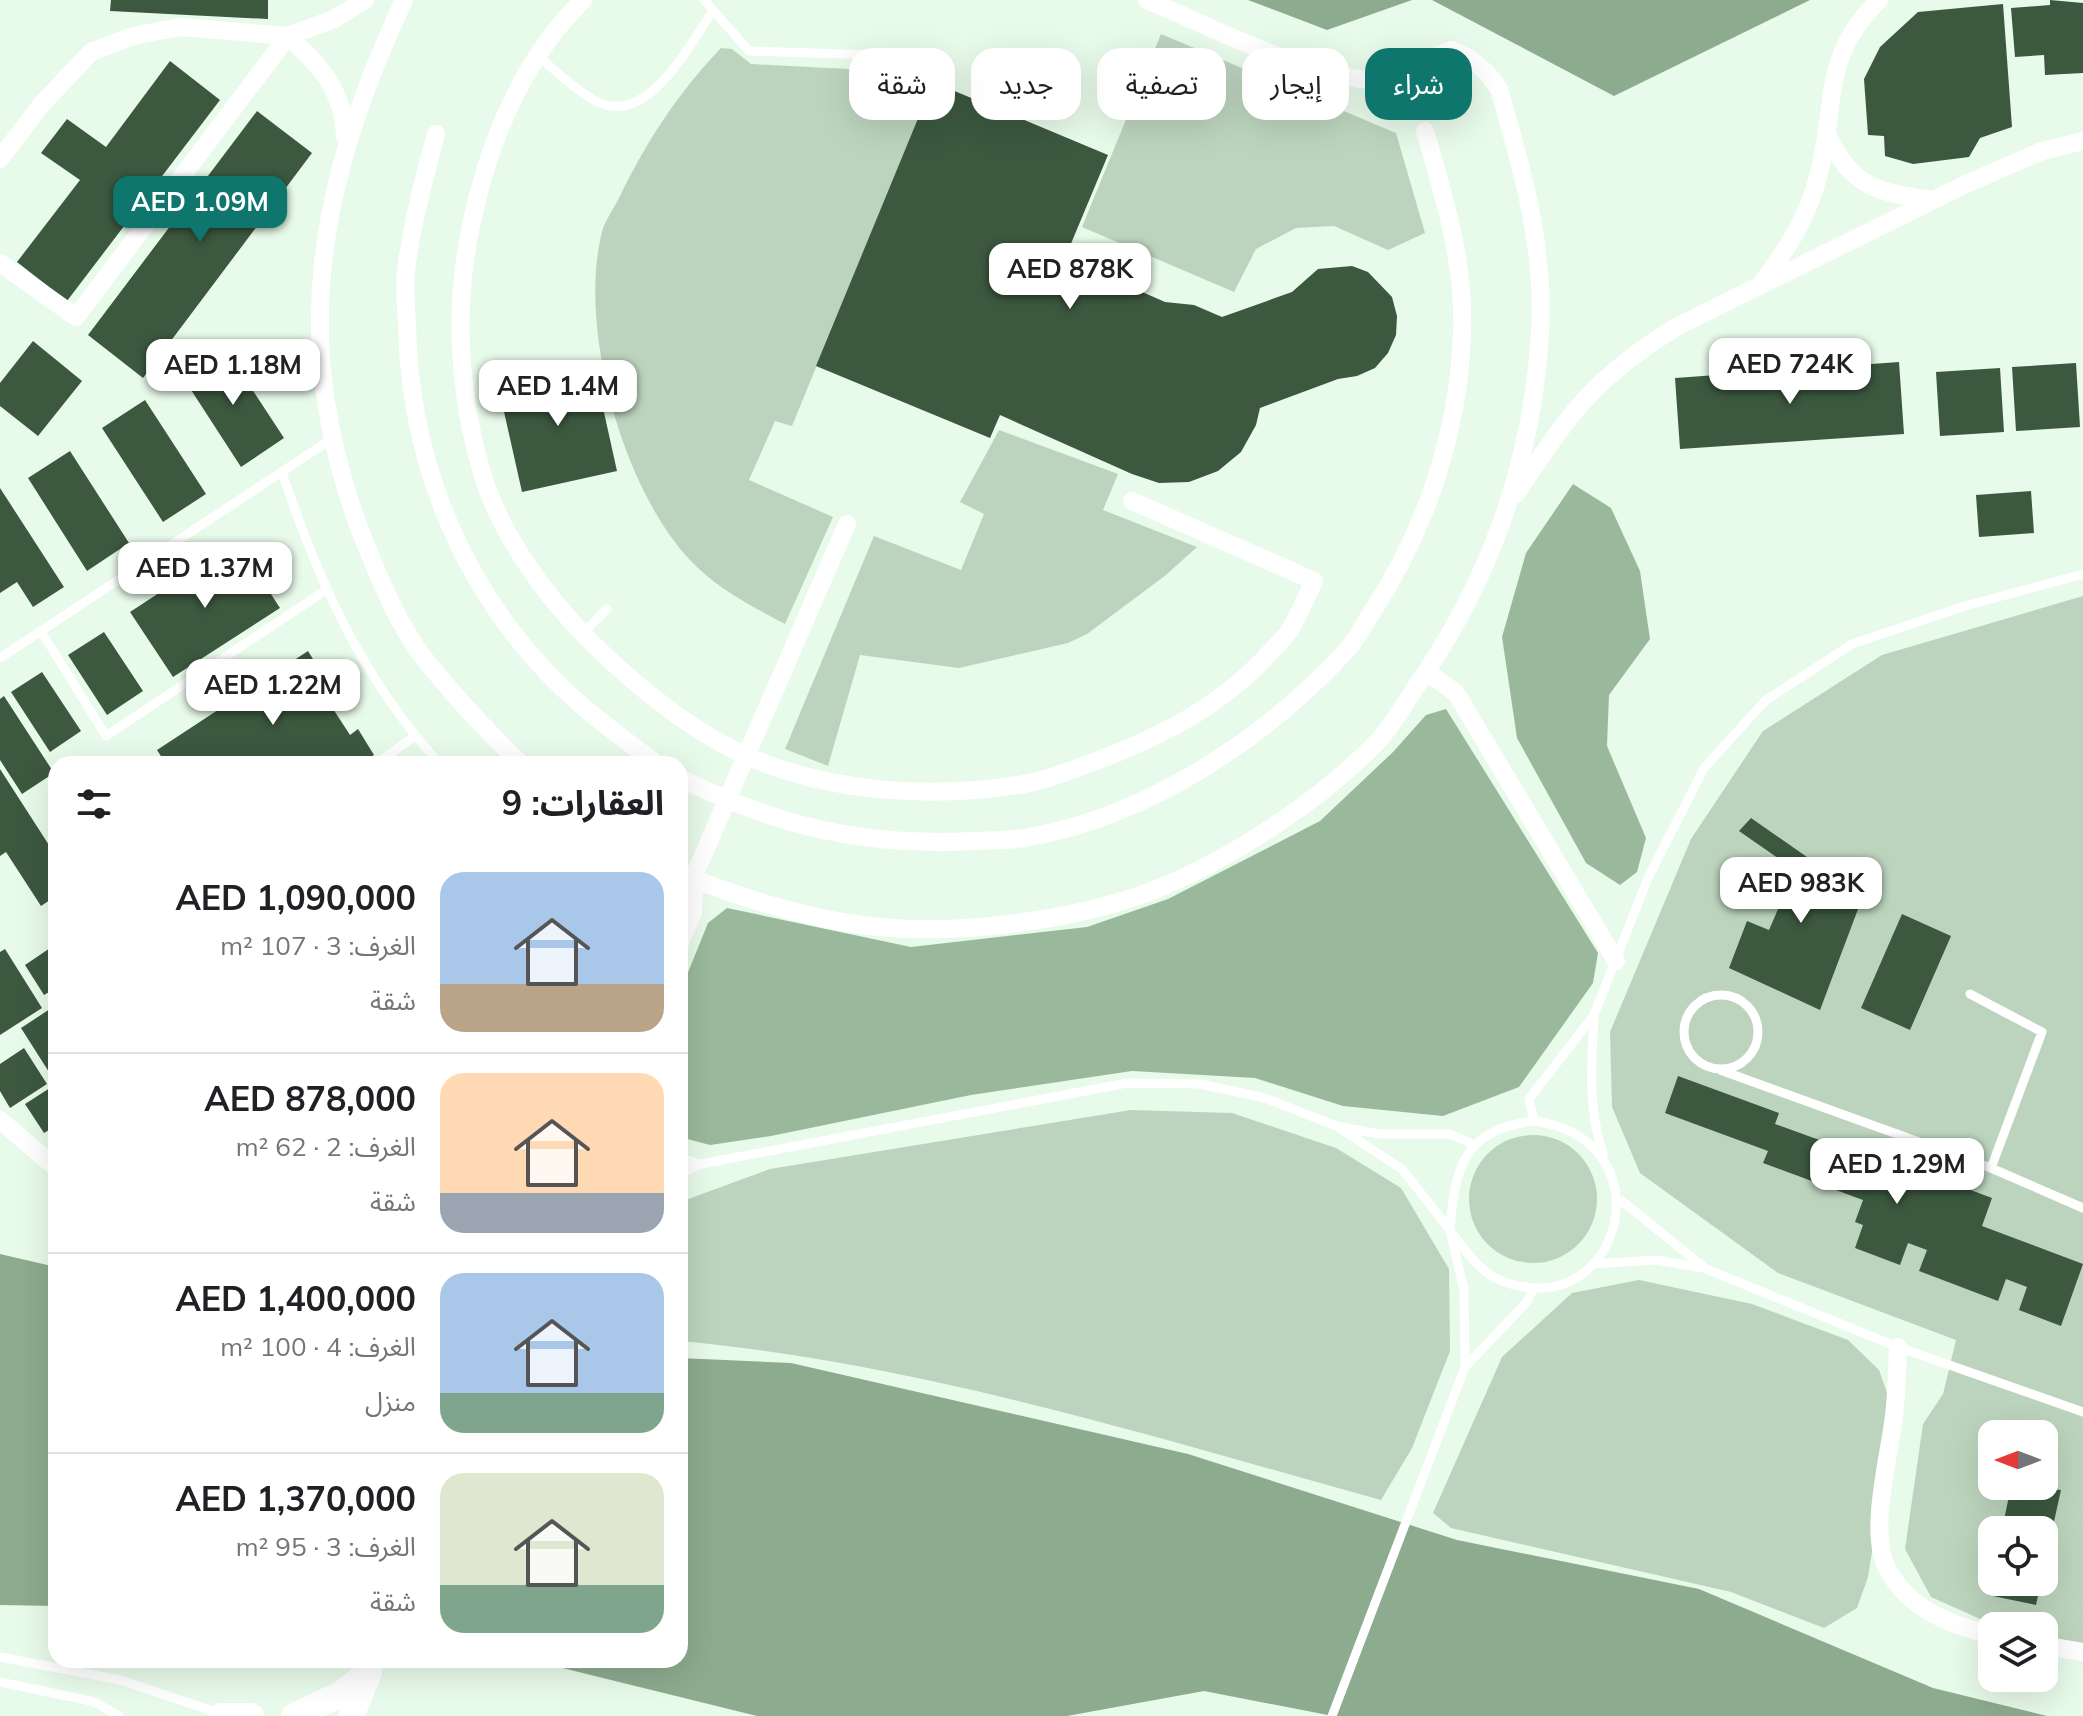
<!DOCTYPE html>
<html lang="ar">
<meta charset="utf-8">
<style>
body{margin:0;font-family:Mulish,"Noto Sans Arabic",sans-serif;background:#f2f2f2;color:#202124;direction:rtl;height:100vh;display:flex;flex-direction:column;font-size:30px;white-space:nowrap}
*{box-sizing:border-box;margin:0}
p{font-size:26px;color:#757577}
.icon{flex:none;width:44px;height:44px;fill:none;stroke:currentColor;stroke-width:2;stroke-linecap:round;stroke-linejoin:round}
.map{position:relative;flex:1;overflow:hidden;direction:ltr}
.side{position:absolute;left:48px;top:756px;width:640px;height:912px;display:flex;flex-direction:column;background:#fff;border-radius:24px;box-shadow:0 8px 32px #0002;direction:rtl}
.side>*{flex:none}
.hud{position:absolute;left:712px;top:48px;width:760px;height:72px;direction:rtl;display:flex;gap:16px}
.needle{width:52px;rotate:270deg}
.fabs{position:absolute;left:1978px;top:1420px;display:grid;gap:16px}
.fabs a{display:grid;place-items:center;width:80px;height:80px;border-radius:16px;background:#fff;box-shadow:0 8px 32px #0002;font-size:40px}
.price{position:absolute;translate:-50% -68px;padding:0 18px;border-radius:16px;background:#fff;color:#222;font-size:26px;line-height:52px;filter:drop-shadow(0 2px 4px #0008)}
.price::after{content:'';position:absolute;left:50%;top:48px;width:24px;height:18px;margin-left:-12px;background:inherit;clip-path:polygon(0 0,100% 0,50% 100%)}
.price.current{background:#0f766e;color:#fff}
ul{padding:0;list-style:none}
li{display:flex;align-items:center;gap:24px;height:200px;padding:0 24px}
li+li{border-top:2px solid #e0e0e0}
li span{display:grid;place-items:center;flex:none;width:224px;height:160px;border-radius:24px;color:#555}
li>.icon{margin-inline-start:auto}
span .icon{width:96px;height:96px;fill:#fffc;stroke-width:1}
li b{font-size:34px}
h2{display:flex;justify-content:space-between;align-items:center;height:96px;padding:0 24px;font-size:34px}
.pill{padding:0 28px;border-radius:24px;background:#fff;box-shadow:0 8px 32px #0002;font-size:28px;line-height:72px}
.pill.current{background:#0f766e;color:#fff}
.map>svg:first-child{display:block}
</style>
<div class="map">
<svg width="2083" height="1716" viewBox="0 0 2083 1716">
<rect width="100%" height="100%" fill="#e8fae9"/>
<path fill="#bcd4be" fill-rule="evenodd" d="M1161,34l235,99 29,100 -37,17 -54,-24 -38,2 -40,21 -22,43 -152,-65z
M721,48l11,1 19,15 156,8 26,10 -141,344 -17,-5 -26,59 84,37 -48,107c-34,-18 -69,-36 -95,-64 -67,-71 -111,-229 -89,-324 2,-13 12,-26 18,-38 27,-56 59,-105 102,-150z
M999,430l119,44 -15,36 94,37 -31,28 -79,59 -19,9 -109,25 -99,-13 -32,111 -43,-17 89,-213 87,34 23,-56 -24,-12z
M2083,596v1047l-39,-7v-10h-48l-65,-29 -26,-48 18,-125 20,-30 13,-54 -178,-67 -138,-100 -28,-66 -2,-75 81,-193 72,-108 119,-76zM1992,1434h52v52h-52zM1992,1530h52v52h-52z
M1131,1110l101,3 104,35 65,40 48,81 1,82 -38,97 -31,52c-231,-64 -462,-137 -701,-159v-139l90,-33z
M1469 1199a64 64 0 1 1 128 0a64 64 0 1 1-128 0Z
M1639,1280l113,24 96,36 31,30 15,43 -26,164 -11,31 -33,20 -93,-36 -280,-64 -18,-15 69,-156 70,-64z"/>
<path fill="#9ab99c" d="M1573,484l38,24 29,63 10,68 -41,56 -2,51 39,92 -9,34 -17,13 -34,-22 -69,-125 -15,-101 24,-84z
M1446,709l152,244 -5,30 -74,104 -76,29 -100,-10 -88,-28 -123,-7 -161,24 -200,41 -61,9 -30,-8v-145l28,-69 19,-15 184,39 176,-20 81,-28 152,-78 73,-69 33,-37z"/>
<path fill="#8dab8f" d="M1248,0h164l-85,30z
M1432,0h378l-196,96z
M0,1254l56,13v339l-56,-1z
M680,1358l111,5 397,91 269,86 242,49 234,99 114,28h-714l-129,-25 -137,25h-310l-227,-56h150z"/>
<path fill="#3c583f" d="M111,0h157v19l-158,-8z
M2050,0l33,3v70l-38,2 -1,-20 -29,2 -4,-49 39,-3z
M2003,4l9,123 -32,11 -11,19 -56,7 -28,-8 -1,-20 -16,-1 -4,-56 16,-32 38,-35z
M170,61l50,39 -153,201 -50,-39 63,-82 -39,-27 26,-34 39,28z
M933,82l175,73 -43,103 100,44 29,3 28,12 70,-25 26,-23 34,-3 16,6 24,25 5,19 -1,19 -8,18 -13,15 -18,8 -19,3 -78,29 -4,17 -15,27 -23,19 -29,11 -30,1 -27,-9 -132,-59 -10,23 -174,-72z
M257,111l55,42 -169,225 -55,-43z
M33,341l49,40 -44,55 -38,-30v-23z
M225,348l59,90 -43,29 -59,-91z
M1899,362l5,72 -224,15 -5,-71z
M593,363l24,108 -95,21 -24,-107z
M2076,363l4,64 -64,4 -4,-64z
M2000,368l4,64 -64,4 -4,-64z
M145,400l61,94 -43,28 -61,-94z
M70,451l59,92 -42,28 -59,-93z
M0,488l64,99 -31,20 -16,-25 -17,11z
M2031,491l3,42 -55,4 -3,-42z
M237,542l43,66 -107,69 -43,-65z
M104,632l39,59 -36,24 -39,-60z
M308,651l13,21 -8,6 37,57 8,-6 16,26 -14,9h-194l-9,-14z
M42,672l39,59 -31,21 -39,-60z
M4,696l50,77 -32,21 -22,-34v-61z
M0,769l56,87v40l-15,10 -35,-54 -6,4z
M1751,818l56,39 62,23 -49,130 -91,-42 18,-47 22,9 26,-60 -56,-39z
M1902,914l49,22 -41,94 -49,-22z
M56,944v44l-12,7 -19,-30z
M5,949l37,59 -42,27v-83z
M53,1007l3,4v72l-35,-55z
M24,1048l23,36 -37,24 -10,-17v-27z
M1678,1076l101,37 -4,11 105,38h16l96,36 -10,28 101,38 -22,62 -42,-16 8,-23 -21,-8 -8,22 -79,-30 8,-21 -19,-7 -8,22 -45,-17 8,-23 -8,-3 8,-22 -100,-37 5,-12 -103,-38z
M53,1086l3,40 -12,7 -19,-29z
M2011,1486l50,4 -16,72 -1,-32h-42z
M1991,1582h50l-5,23 -48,-10z"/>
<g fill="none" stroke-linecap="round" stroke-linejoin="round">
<path stroke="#fff" stroke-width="9" d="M704,0l45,51 164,5 18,5
M539,57c17,14 34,31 53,42 54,33 96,-53 121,-88
M282,472c37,111 79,205 158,292
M41,631l65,105 220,-146
M583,633l24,-24
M0,658l333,-220
M376,764l39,-28
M1970,994l72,38 -51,136
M1684 1032a37 37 0 1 1 74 0a37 37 0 1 1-74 0Z
M1594,1018c-3,48 -6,90 9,136
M1720,1070l271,98 92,40
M1534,1121l-5,-22 65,-84 54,-137 56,-110 61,-67 87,-57 113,-38 118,-32
M1534,1121c127,17 93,181 -9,166 -14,-2 -28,-6 -39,-15 -15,-12 -25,-27 -36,-42 5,-63 13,-100 84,-109z
M680,1158l21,6
M680,1174l21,-10 426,-81 73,1 65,14 71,28 43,8h71l25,11
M1617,1204l5,-3 84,68 192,78 185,65
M1593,1264l63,-4 47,8
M1465,1367l61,-64 8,-15
M0,1657l120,23 102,34
M0,1682l95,20 24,14
M1332,1716l133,-349 -1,-77 -14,-60 -48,-61 -63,-41"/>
<path stroke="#fff" stroke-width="18" d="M404,0c-86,185 -117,342 -41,538 16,39 34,85 60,119 30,38 63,73 98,107
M583,0c-58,57 -91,134 -109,212 -20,84 -17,171 6,254 18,66 64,129 112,177 46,45 98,88 157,114 81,35 182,42 269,28 28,-4 55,-16 81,-25 63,-24 119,-53 165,-101 8,-9 19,-19 26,-29 9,-15 16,-33 24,-49l-182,-80
M288,36c32,29 56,55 57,101
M436,134c-12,45 -24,89 -30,136 -2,17 0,36 1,54 2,127 48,248 134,342 34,38 76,68 116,98
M1827,134c25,54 50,58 105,66
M0,159l41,-54 50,-53 42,-16 47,-9 108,9 46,-17 31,-19
M0,263l76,54 212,-281
M1764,280c24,-32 44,-64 54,-103 20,-72 1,-118 61,-177
M1516,494c53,-80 78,-117 162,-168l288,-142 76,-33 41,-10
M1427,672l29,21 160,268
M680,778c97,48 184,69 292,63 19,-1 40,0 58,-4 120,-22 236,-99 317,-187 10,-11 17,-26 25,-38 54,-82 87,-181 90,-279 3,-70 -18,-136 -37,-202
M680,874c60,23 126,45 190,52 87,10 205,-5 287,-37 76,-31 166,-90 223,-150 12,-14 23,-32 33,-48 75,-105 120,-229 127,-359 5,-84 -18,-164 -41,-243 -13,-19 -26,-31 -48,-39 -23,8 -41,25 -67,29 -59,8 -178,-55 -237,-79
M680,908l167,-384
M680,943l13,-31 1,-26
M0,1120l56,48
M1898,1347c-1,23 -1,46 -4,68 -4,40 -26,116 -7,153 21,41 63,57 105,67
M2044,1646l39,6"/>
<path stroke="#fff" stroke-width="26" d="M221,1716h30
M294,1716l47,-22 28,-22
M351,1716l17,-41"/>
</g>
</svg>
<div class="fabs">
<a><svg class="needle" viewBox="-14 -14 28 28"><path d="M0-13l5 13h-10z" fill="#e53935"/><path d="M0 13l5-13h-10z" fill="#757577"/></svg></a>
<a><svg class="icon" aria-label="locate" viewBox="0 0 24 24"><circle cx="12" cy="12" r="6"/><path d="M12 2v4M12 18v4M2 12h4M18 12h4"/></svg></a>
<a><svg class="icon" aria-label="layers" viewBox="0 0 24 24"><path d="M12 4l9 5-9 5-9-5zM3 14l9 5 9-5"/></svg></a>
</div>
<b class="price current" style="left:200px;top:244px">AED 1.09M</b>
<b class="price" style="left:1070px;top:311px">AED 878K</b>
<b class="price" style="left:1790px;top:406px">AED 724K</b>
<b class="price" style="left:233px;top:407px">AED 1.18M</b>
<b class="price" style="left:558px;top:428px">AED 1.4M</b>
<b class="price" style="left:205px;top:610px">AED 1.37M</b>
<b class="price" style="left:273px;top:727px">AED 1.22M</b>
<b class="price" style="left:1801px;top:925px">AED 983K</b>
<b class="price" style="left:1897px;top:1206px">AED 1.29M</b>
<div class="hud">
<a class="pill current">شراء</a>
<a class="pill">إيجار</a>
<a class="pill">تصفية</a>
<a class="pill">جديد</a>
<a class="pill">شقة</a>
</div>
<section class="side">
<h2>العقارات: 9<svg class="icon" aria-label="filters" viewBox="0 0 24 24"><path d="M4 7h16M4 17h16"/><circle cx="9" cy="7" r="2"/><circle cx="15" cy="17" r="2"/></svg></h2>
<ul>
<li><span style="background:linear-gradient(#a9c7e8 70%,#b9a48a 0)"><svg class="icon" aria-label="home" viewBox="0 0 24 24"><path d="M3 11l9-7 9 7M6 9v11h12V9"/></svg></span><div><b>AED 1,090,000</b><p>الغرف: 3 · 107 m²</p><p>شقة</p></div></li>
<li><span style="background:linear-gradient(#ffd9b3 75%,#9aa5b1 0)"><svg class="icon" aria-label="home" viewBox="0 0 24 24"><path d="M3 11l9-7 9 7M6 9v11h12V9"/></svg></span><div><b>AED 878,000</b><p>الغرف: 2 · 62 m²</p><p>شقة</p></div></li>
<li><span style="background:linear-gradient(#a9c7e8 75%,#7fa58c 0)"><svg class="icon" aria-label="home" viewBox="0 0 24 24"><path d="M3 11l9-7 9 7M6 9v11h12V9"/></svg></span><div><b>AED 1,400,000</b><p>الغرف: 4 · 100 m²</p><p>منزل</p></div></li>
<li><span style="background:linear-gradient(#dfe7d0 70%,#7fa58c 0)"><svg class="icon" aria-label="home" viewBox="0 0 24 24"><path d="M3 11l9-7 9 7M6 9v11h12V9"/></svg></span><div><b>AED 1,370,000</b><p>الغرف: 3 · 95 m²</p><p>شقة</p></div></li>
</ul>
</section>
</div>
